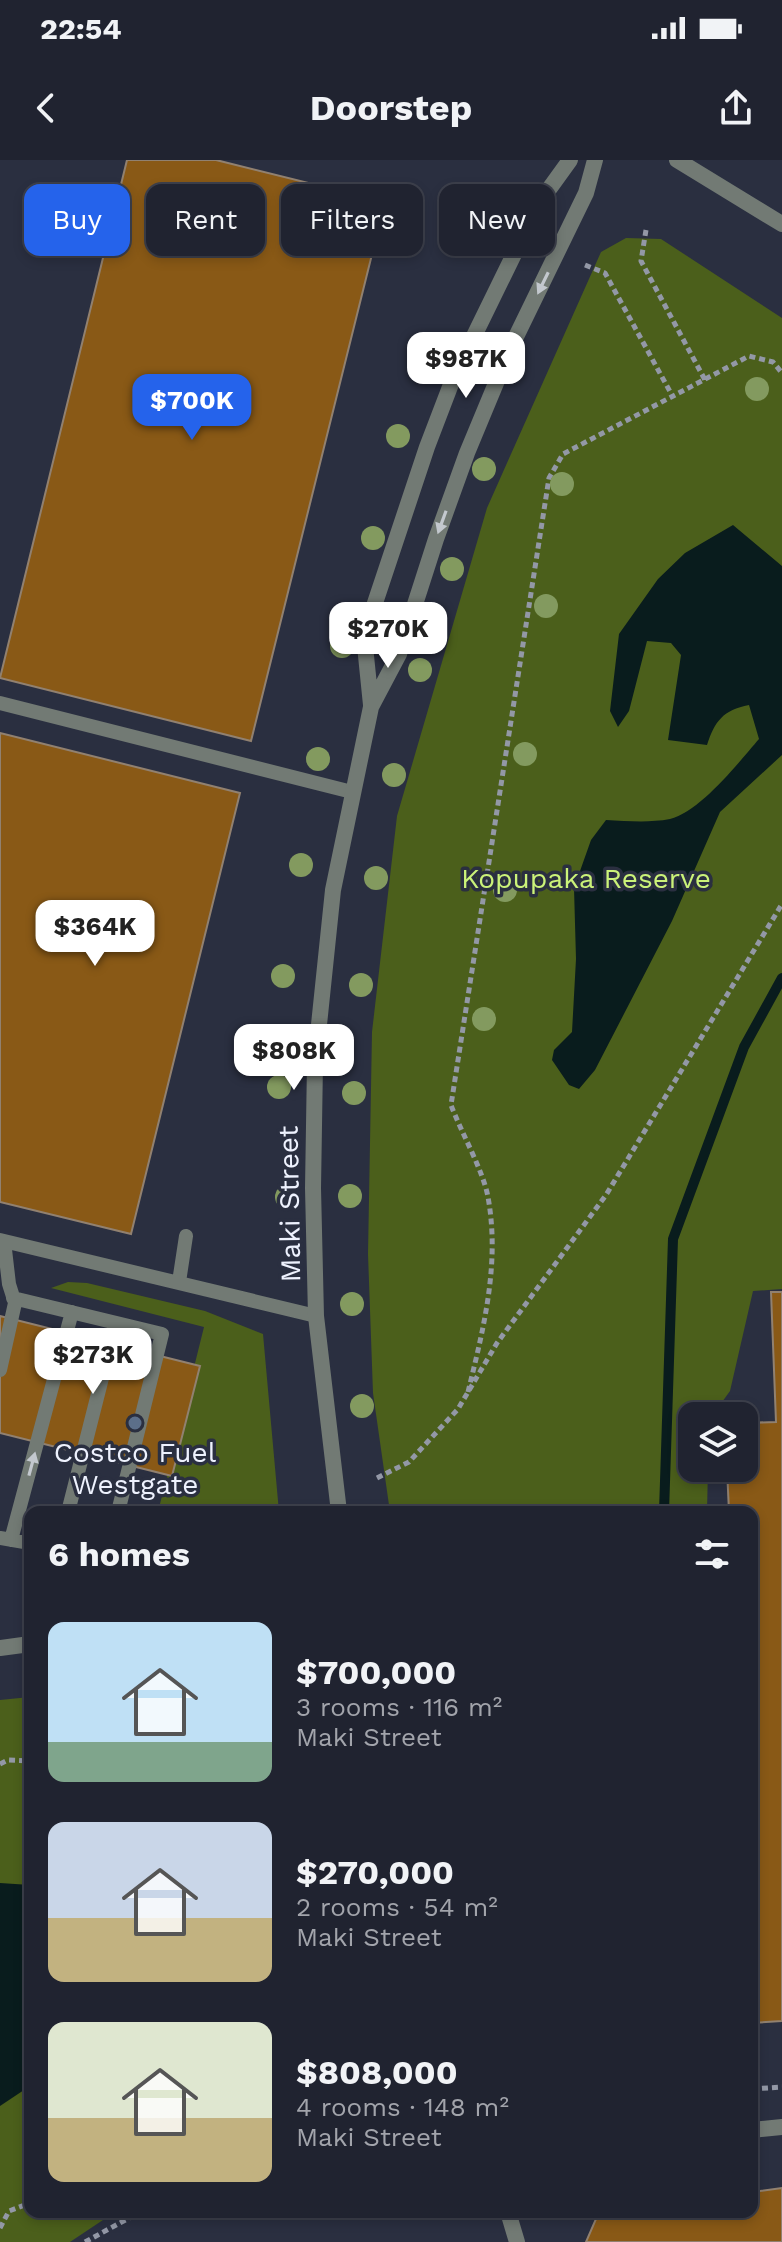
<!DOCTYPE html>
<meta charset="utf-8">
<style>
body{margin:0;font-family:"Work Sans",sans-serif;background:#2d2f3c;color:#f1f3f6;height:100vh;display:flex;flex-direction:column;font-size:30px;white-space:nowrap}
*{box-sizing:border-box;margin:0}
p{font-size:26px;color:#a2a4ab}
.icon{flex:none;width:44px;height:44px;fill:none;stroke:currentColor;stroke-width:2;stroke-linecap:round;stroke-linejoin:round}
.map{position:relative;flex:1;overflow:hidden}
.sheet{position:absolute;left:24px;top:1346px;width:734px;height:712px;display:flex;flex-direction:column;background:#202330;border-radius:16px;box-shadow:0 4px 12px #0003,0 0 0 2px #3d404c}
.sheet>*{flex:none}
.top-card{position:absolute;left:24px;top:24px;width:734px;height:72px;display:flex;gap:16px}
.fabs{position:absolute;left:678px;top:1242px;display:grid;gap:16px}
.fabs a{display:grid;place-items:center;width:80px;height:80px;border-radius:16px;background:#202330;box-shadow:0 4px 12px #0003,0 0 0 2px #3d404c;font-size:40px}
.price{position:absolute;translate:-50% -68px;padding:0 18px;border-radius:16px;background:#fff;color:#222;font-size:26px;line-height:52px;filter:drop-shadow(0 2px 4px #0008)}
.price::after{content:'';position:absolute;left:50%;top:48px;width:24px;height:18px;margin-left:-12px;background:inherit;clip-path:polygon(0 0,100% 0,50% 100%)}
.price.active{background:#2563eb;color:#fff}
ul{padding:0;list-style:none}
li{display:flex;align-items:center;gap:24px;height:200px;padding:0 24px}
li span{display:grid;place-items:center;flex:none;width:224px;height:160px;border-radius:16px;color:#555}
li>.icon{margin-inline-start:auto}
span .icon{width:96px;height:96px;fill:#fffc;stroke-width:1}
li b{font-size:34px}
h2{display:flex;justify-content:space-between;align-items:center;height:96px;padding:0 24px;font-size:34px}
.pill{padding:0 28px;border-radius:16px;background:#202330;box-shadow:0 4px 12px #0003,0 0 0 2px #3d404c;font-size:28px;line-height:72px}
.pill.active{background:#2563eb;color:#fff}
.status{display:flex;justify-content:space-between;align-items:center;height:56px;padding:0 40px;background:#202330;direction:ltr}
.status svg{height:22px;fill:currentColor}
header{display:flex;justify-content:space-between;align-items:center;height:104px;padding:0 24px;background:#202330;font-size:36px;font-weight:700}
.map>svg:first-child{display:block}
</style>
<div class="status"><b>22:54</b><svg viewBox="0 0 49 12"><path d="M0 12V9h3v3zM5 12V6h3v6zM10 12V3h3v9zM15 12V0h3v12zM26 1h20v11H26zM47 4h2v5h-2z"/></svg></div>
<header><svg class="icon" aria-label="back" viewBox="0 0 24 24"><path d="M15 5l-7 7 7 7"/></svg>Doorstep<svg class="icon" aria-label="share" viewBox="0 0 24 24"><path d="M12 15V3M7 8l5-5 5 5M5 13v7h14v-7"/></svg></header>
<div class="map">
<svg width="782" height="2082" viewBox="0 0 782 2082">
<rect width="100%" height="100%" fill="#2a2f40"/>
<path fill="#4b5f1b" d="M626,78l35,1 121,79v971l-29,2 -23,100 -18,25h-20v52h16l-1,44h-317l-17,-119 -5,-139 4,-222 25,-216 90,-308 114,-256z
M68,1122l19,1 118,28 58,23 16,178h-121l46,-185 -153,-39z
M30,1537v515h85l-45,30h-70v-542z"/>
<path fill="#091c1d" d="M733,365l49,41v189l-62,57 -48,109 -77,149 -16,19 -10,-4 -17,-25 2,-10 18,-18 4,-73 -2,-71 17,-48 15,-20c21,1 43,3 64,-1 30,-7 69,-57 89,-80l-10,-34c-26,5 -34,16 -42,40l-39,-5 13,-85 -10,-12 -24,-2 -18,70 -11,16 -8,-16 9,-77 39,-55 27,-26z
M0,1723l30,2v201l-30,20z"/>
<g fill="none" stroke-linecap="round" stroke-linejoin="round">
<path stroke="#091c1d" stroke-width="10" d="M664,1352l9,-273 71,-192 38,-69"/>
</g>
<path fill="#895916" stroke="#918170" stroke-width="2" d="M127,0h89l169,42 -134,539 -251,-63z
M0,573l240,60 -109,441 -131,-32z
M771,1132h11v729l-30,2v-511h-23l-2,-44h17v-45l32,-1z
M0,1156l200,50 -28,110 -172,-43z
M782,2028v54h-196l13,-30h153v-20z"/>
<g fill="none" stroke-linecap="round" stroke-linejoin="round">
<path stroke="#9398a6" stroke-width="5" stroke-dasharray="6 4" stroke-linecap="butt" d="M646,70l-5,31 64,119
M585,105l20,8 68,124
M468,1232c16,-65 32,-129 20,-195 -5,-27 -27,-65 -37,-92l98,-627 14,-24 186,-98 24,6 9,11
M377,1318l32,-16 49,-53 39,-66 109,-148 176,-291
M0,1604l8,-4 22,1
M752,1929l30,-2
M0,2068l9,-17 21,-8
M85,2082l55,-30"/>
<path stroke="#727a74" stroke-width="14" d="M0,543l352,89
M0,1080l316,76
M179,1122l7,-46
M13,1138l149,36 -44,178
M0,1210l15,-67 -6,-19 -5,-43
M68,1352l48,-189
M0,1378l30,5
M11,1380l61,-228"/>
<path stroke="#727a74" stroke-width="16" d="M0,1488l30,-4
M752,1970l30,-3"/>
<path stroke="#727a74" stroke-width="16" d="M677,0l105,64
M371,545l-7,-69 63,-189 26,-68 86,-176 31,-43
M339,1352l-23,-196 -3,-128 2,-125 18,-173 38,-183 28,-53 37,-115 31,-86 44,-106 75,-154 9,-33
M508,2052l9,30"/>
</g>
<g fill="#839a5f">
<circle cx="757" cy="229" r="12"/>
<circle cx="398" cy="276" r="12"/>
<circle cx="484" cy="309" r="12"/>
<circle cx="562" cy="324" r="12"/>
<circle cx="373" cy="378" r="12"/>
<circle cx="452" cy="409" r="12"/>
<circle cx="546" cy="446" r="12"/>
<circle cx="342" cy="486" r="12"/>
<circle cx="420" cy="510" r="12"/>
<circle cx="525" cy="594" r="12"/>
<circle cx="318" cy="599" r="12"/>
<circle cx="394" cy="615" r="12"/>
<circle cx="301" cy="705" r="12"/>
<circle cx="376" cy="718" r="12"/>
<circle cx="505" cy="730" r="12"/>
<circle cx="283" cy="816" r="12"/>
<circle cx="361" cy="825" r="12"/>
<circle cx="484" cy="859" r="12"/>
<circle cx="279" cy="927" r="12"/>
<circle cx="354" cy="933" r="12"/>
<circle cx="350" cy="1036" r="12"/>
<circle cx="287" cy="1037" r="12"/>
<circle cx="352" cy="1144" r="12"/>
<circle cx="362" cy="1246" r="12"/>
</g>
<defs><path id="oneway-solid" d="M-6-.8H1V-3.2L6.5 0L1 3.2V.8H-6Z" transform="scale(2)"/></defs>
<g fill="#c3c8ce">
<use href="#oneway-solid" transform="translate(543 123) rotate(116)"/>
<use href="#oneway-solid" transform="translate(442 362) rotate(110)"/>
<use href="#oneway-solid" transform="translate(32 1304) rotate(-75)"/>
</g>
<circle fill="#5c6f8a" stroke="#2a2f40" stroke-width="3" cx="135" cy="1263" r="8"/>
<g text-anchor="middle" stroke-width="7" stroke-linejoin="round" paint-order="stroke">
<g font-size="28" fill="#cbf279" stroke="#2a2f40">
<text x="586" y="728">Kopupaka Reserve</text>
</g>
<g font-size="28" fill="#eef2fe" stroke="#2a2f40">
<text transform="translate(289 1044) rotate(-91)" y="10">Maki Street</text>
</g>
<g font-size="28" fill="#eef2fe" stroke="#2a2f40">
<text x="135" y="1302">Costco Fuel<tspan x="135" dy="32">Westgate</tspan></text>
</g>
</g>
</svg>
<div class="fabs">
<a><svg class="icon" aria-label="layers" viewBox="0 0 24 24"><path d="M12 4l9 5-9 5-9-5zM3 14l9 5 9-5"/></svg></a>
</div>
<b class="price" style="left:466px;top:240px">$987K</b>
<b class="price active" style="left:192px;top:282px">$700K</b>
<b class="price" style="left:388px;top:510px">$270K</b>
<b class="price" style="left:95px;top:808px">$364K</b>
<b class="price" style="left:294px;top:932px">$808K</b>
<b class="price" style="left:93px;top:1236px">$273K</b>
<div class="top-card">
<a class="pill active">Buy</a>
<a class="pill">Rent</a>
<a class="pill">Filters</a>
<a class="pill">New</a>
</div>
<section class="sheet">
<h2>6 homes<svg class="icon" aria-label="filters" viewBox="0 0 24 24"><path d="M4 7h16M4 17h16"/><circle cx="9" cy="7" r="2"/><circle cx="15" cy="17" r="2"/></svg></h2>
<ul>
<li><span style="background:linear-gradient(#bfe0f5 75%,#7fa58c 0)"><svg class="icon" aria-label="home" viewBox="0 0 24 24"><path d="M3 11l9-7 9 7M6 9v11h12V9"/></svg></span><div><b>$700,000</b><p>3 rooms · 116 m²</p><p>Maki Street</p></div></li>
<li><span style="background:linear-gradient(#c9d6e8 60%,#c2b280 0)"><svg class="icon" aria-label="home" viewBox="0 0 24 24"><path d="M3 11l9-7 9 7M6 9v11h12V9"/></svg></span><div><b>$270,000</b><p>2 rooms · 54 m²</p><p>Maki Street</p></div></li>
<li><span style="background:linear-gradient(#dfe7d0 60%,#c2b280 0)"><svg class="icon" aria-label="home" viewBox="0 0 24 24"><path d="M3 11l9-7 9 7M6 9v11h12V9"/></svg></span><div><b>$808,000</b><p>4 rooms · 148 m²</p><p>Maki Street</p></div></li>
</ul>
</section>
</div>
